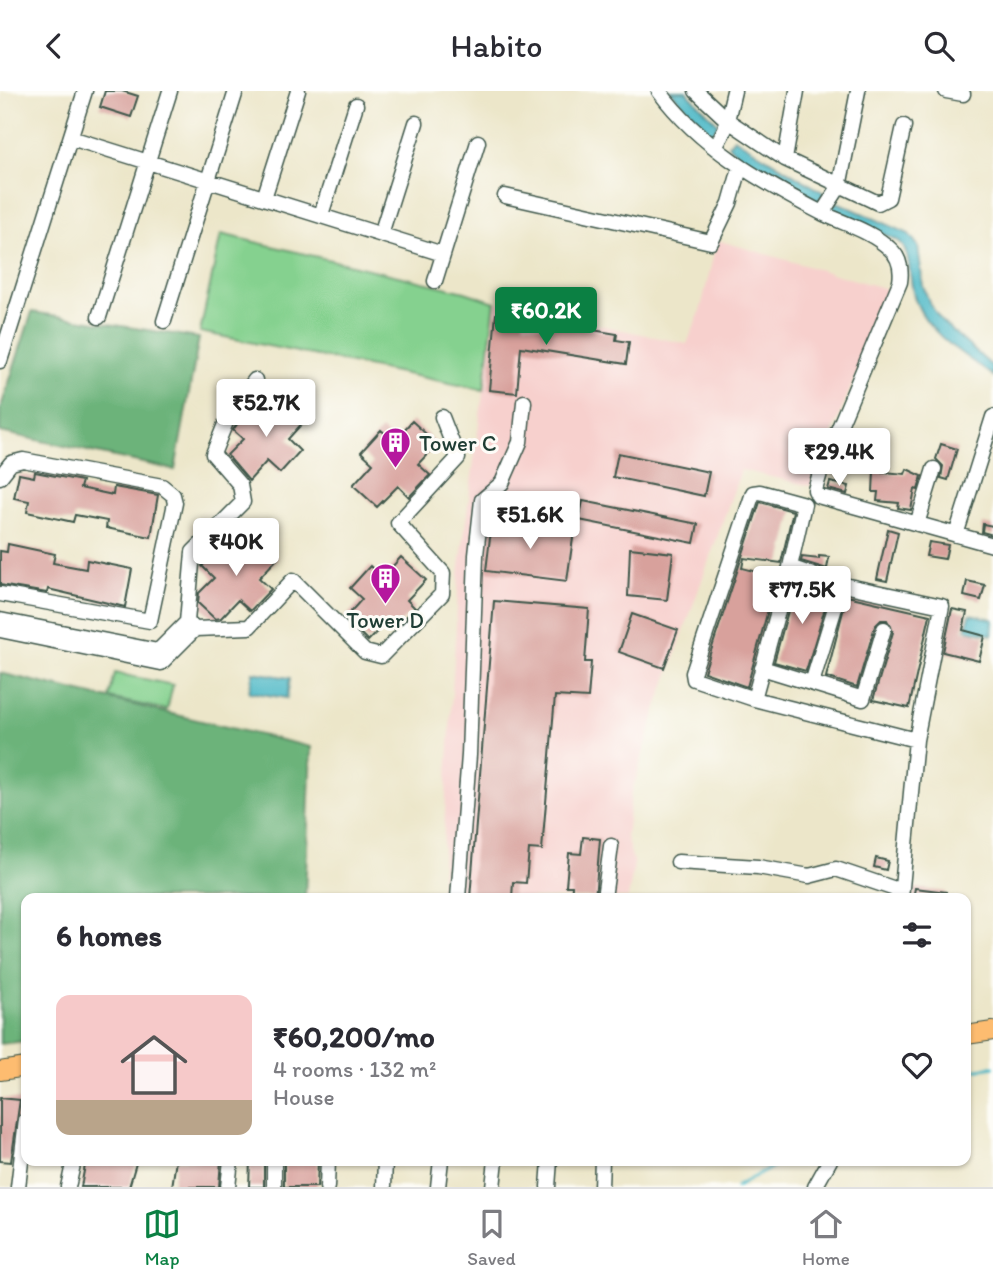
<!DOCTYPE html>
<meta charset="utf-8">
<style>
body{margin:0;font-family:Itim,sans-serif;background:#f7f7f7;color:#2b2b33;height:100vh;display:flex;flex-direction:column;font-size:26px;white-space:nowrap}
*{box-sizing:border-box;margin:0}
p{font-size:23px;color:#7c7c81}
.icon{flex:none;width:38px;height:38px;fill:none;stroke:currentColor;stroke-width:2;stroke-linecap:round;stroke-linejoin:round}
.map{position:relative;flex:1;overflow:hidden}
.sheet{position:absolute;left:21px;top:802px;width:950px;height:273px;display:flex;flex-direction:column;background:#fff;border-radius:14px;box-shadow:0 2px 5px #0004}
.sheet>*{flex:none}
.price{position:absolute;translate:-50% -60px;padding:0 16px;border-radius:7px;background:#fff;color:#222;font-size:23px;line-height:46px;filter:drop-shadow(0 2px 4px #0008)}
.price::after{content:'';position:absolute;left:50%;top:42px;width:21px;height:16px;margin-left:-10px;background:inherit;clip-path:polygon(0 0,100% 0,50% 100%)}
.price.active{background:#0b8043;color:#fff}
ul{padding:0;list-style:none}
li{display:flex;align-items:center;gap:21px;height:175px;padding:0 35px}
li+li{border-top:2px solid #e1e1e2}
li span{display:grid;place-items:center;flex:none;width:196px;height:140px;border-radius:14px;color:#555}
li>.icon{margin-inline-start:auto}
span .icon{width:84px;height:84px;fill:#fffc;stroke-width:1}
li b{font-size:30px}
h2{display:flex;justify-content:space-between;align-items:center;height:84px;padding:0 35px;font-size:30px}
header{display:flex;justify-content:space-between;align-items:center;height:91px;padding:0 35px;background:#fff;font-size:32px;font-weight:600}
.tabs{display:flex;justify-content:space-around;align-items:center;height:98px;border-top:2px solid #e1e1e2;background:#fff;font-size:19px;color:#7c7c81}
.tabs a{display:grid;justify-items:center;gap:4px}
.tabs .active{color:#0b8043}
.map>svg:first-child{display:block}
</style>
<header><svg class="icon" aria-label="back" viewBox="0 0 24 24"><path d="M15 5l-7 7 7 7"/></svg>Habito<svg class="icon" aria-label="search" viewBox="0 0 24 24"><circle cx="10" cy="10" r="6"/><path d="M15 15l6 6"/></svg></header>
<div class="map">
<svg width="993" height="1096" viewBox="0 0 993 1096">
<rect width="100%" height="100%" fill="#fdfcf7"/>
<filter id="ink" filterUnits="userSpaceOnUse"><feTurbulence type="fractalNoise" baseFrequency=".0143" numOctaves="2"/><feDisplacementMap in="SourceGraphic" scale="14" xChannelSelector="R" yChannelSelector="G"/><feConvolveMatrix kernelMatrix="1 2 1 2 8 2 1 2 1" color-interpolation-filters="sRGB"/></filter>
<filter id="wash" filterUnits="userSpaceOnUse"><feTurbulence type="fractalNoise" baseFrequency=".00686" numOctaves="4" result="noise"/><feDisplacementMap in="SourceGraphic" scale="28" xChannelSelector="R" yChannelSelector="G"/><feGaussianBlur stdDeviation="1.57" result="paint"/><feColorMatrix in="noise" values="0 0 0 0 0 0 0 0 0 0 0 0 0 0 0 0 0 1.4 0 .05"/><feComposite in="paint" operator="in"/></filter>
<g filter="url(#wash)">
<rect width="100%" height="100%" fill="#ece6c9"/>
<path fill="#f7d0cd" d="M717,149l173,50 -79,196 -70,-16 -84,237 -26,88 -5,42 8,27 -6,34h-188l19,-324 36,-272 192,42 14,-36z"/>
<path fill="#85d18f" stroke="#528762" stroke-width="2" d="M221,143l244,58 30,10 -11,88 -284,-58z
M115,582l58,12 -6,25 -58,-12z"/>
<path fill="#6cb37a" stroke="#467857" stroke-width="2" d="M32,221l167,26 -24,132 -175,-38v-22z
M0,582l311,74 -6,151h-279v143l-26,3z"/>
<path fill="#4bb8c6" stroke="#357a7d" stroke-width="2" d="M670,0h16l32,33 -6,10z
M734,47l90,55 -7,10 -81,-50 -8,-8z
M837,111l72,32 9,12 5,40 7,18 12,18 51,45v9c-28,-21 -63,-40 -77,-74 -8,-19 -3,-47 -17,-61l-69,-31z
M970,523l23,5 -1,16 -26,-6z
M253,581l37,6 -3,20 -38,-6z"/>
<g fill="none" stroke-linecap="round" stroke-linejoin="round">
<path stroke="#4bb8c6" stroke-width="3.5" d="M966,980l27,-4
M736,1096l49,-27"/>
</g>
<g id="blocks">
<path fill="#d8a19c" d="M105,0h17l16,5 -7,21 -31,-10z
M496,223l28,3 -1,7 20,3 1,-5 73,12 -1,6 13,2 -3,22 -105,-17 -4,46 -28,-3z
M282,306l24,22 -18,20 12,12 -20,22 -13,-12 -18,20 -22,-26 16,-16 -10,-9 18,-25 12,12z
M412,330l25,23 -19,20 12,11 -21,22 -11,-11 -21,21 -24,-22 20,-22 -12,-11 20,-22 13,11z
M941,353l16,5 -9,31 -7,-2 2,-12 -7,-7z
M618,362l91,19 -5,24 -91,-19z
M907,378l15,7 -4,14 -3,-1 -4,21 -13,-2 1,-5 -22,-2 1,-9h-5l1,-21 31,3z
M35,381l47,9 -2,7 33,7 1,-8 44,8 -7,42 -45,-9 1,-7 -32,-6 -2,7 -46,-10 2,-11 -15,-3 5,-24 15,3z
M830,391l19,4 -2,8 -19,-5z
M583,410l115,23 -4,19 -115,-23z
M760,411l33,9 -12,52 -37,-5 -2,10 35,9 -30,110 -43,-15z
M492,430l82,10 -7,50 -81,-10z
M983,433l10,2v9l-11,-3z
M888,438l10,3 -11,49 -10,-2z
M253,445l25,22 -19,20 12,11 -21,22 -12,-11 -17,18 -6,1 -17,-16 1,-10 15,-15 -12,-12 20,-22 13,12z
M929,451l19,3 -3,14 -19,-3z
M8,453l47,10 -2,9 33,6 1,-9 45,9 -7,38 -77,-18 -1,4 -47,-8v-34l7,1z
M630,457l43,5 -6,47 -39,-4z
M819,465l10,1 -2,12 -26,-8 1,-4 17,2z
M401,466l25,23 -19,20 8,8 -21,21 -8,-7 -18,19 -23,-23 17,-19 -12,-11 20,-22 12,12z
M967,490l18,4 -4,15 -17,-4z
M796,491l39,11 -10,15 -19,63 -32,-9z
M847,505l83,19 -21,93 -36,-8 20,-68 -6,-12h-6l-6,6 -18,61 -31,-10z
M494,510l95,8 -4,53h6l-3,36 -33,-2 -13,154 -13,-1 -3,34 -13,-1 -1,16h-42z
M952,518l15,3 -4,18 22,6 -6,25 -36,-9z
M632,523l46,16 -14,38 -45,-16z
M583,746l17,2 -5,59h-24l1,-12h-6l3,-33 12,1z
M876,767l12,3 -2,9 -12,-3z
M915,797l31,4v6h-33z
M0,1007l20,2 -9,62 -11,-1z
M86,1069h51l-8,27h-48z
M176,1069h45l-2,27h-47z
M250,1069h14v27h-15z
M284,1069h34l-1,27h-33z"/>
</g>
</g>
<g filter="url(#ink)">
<use href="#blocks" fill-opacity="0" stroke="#3e564a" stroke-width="2"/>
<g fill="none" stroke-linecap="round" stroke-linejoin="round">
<defs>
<path id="minor" d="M659,0c41,56 103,91 163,122 23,11 49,18 67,35 11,9 13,21 11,34l-80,191 -5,17 3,6 175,49
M696,0l31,29 58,39 93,44 10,-5 16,-72
M946,0l17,3
M71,47l372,116
M715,57l10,-19 9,-38
M785,68l12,-68
M505,105l206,46 19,-39 10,-35
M264,107l34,-107
M822,122l17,-26 19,-96
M321,124l35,-110
M381,143l35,-111
M435,190l43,-139
M99,226l71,-226
M164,230l72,-230
M0,270l85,-270
M0,386l11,-14 12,-3 139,26 11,9 2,8 -25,118 -150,-27
M917,433l17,-55
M956,444l37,-118
M0,529l158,31 29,-29 6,-70 50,-50 -3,-17 -27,-31 15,-37 27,-37
M187,531l8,7 54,-2 44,-47 72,72 16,4 61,-62 1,-21 -45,-50 60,-65 -16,-41
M0,539l161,33 34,-34
M762,577l101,31 21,-70
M812,592l22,-72
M754,608l36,-132
M678,771l80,5 51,9 27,-7 65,22
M458,807l11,-143 7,-200 6,-55 20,-17 18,-41 4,-40
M604,807l7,-52
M901,807l15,-158 26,-134 -103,-22 -49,-17 14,-63 -44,-12 -7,1 -60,180 1,6 60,20 162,41
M18,1096l8,-67
M68,1096l6,-27
M228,1096l3,-27
M274,1096v-27
M327,1096l1,-27
M384,1096l1,-27
M438,1096l3,-27
M493,1096l3,-27
M548,1096l2,-27
M601,1096l1,-27
M815,1096l15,-27"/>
<path id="major" d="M966,944l27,-4
M0,980l26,-4"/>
</defs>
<use href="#minor" stroke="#3e564a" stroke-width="17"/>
<use href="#major" stroke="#3e564a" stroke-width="20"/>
<use href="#minor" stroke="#fff" stroke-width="14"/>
<use href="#major" stroke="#fdbc70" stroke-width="18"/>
</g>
</g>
<defs>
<symbol id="building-pin" viewBox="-11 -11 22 30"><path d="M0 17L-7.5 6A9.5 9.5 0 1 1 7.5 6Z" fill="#b5179e" stroke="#fdfcf7"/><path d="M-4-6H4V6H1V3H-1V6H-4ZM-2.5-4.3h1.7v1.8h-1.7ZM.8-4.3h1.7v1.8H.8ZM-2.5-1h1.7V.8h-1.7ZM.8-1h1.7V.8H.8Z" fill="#fff"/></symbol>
</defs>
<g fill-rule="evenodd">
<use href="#building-pin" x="378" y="334" width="35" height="47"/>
<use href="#building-pin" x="368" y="470" width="35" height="47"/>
</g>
<g text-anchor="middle" stroke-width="6" stroke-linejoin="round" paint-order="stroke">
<g font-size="23" fill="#1f3d34" stroke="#fdfcf7" text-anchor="start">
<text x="419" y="360">Tower C</text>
<text x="385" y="537" text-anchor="middle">Tower D</text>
</g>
</g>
</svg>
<b class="price active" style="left:546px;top:256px">₹60.2K</b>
<b class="price" style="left:266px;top:348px">₹52.7K</b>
<b class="price" style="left:839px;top:397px">₹29.4K</b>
<b class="price" style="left:530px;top:460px">₹51.6K</b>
<b class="price" style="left:236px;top:487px">₹40K</b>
<b class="price" style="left:802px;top:535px">₹77.5K</b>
<section class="sheet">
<h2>6 homes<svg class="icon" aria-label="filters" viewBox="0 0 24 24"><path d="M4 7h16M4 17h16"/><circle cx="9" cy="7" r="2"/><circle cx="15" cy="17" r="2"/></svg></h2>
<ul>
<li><span style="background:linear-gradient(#f6c9c9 75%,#b9a48a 0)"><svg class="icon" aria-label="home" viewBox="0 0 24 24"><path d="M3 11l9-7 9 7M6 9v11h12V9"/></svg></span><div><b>₹60,200/mo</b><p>4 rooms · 132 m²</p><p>House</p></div><svg class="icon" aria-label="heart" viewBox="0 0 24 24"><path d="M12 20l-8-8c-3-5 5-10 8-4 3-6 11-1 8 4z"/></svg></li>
</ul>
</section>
</div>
<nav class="tabs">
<a class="active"><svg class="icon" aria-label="map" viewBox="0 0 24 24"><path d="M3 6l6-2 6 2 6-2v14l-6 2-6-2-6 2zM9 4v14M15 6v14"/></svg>Map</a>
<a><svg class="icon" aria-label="saved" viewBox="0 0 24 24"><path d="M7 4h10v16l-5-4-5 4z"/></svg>Saved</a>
<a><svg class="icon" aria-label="home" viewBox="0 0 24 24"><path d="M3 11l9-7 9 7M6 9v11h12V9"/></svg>Home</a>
</nav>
